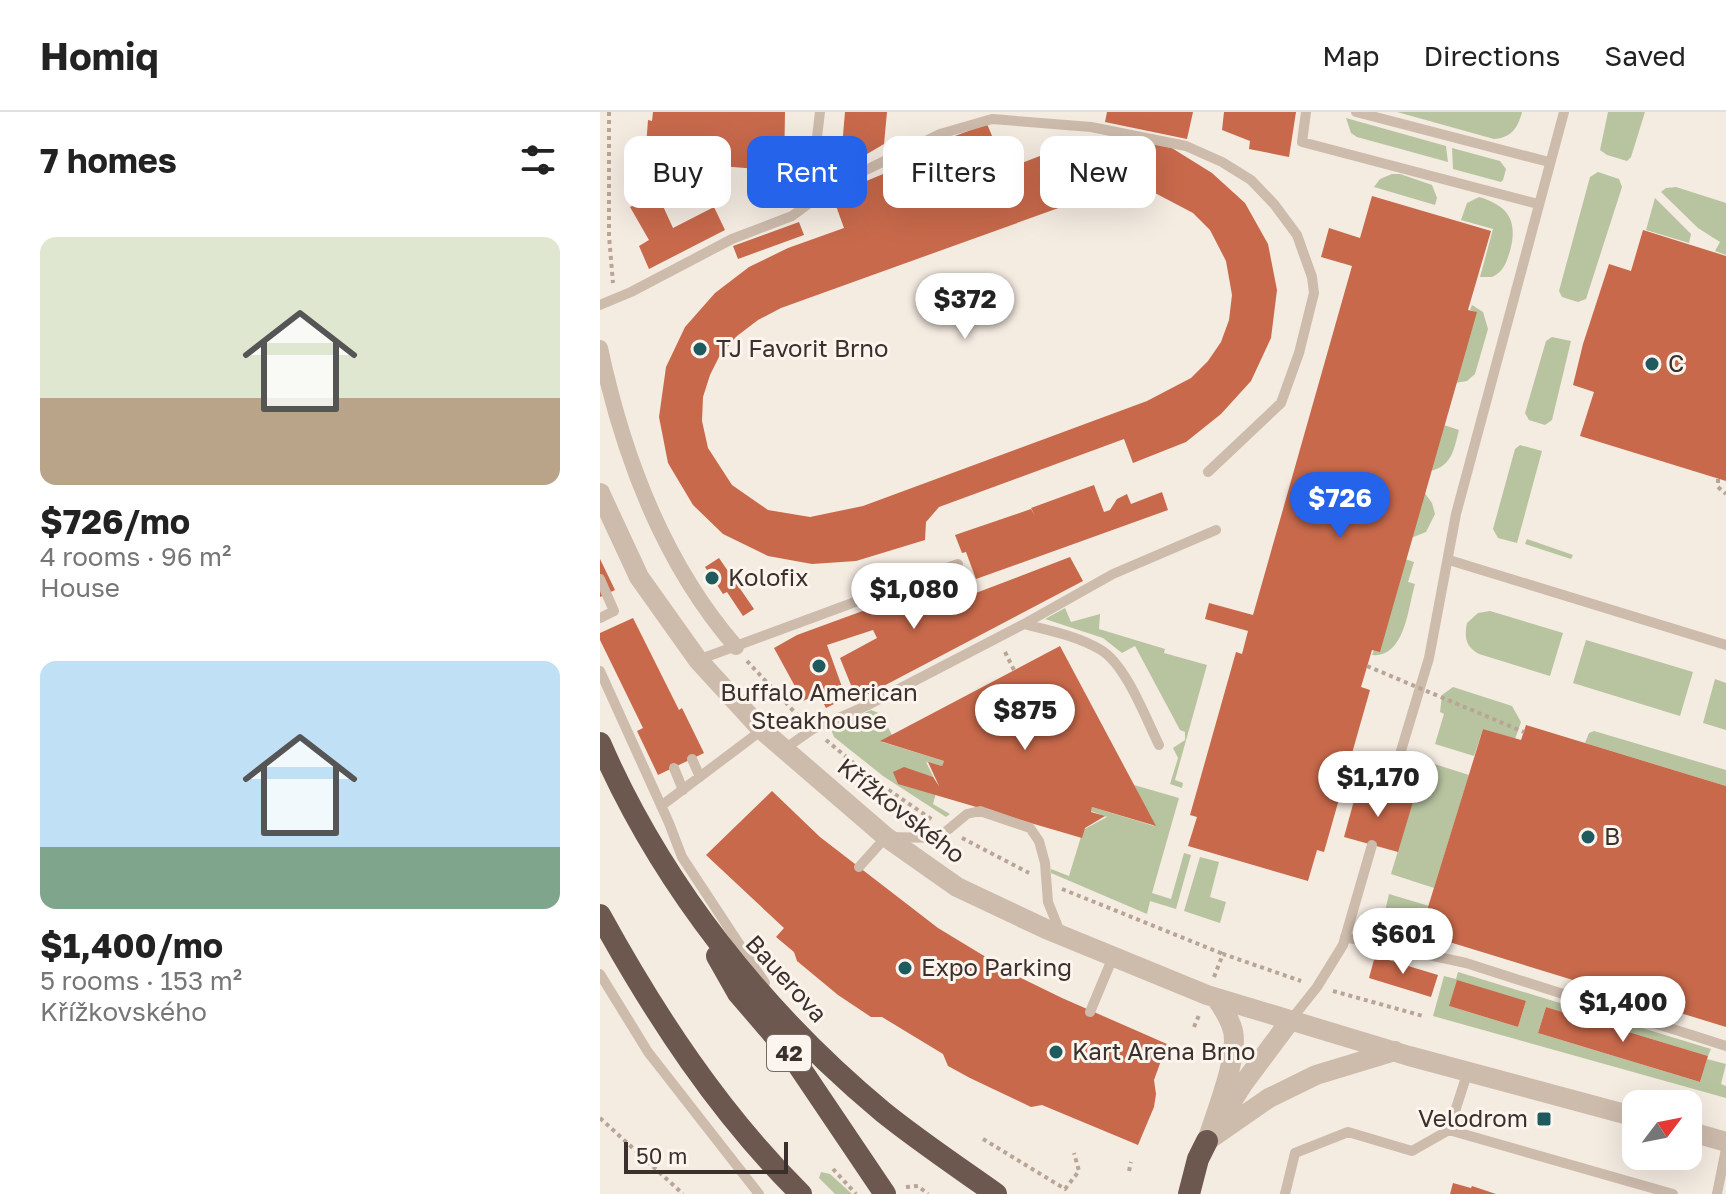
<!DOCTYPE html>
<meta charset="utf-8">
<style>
body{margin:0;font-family:"Golos Text",sans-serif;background:#f2f2f2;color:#222;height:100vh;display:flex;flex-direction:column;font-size:30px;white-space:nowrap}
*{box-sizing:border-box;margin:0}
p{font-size:26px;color:#767676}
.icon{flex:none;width:44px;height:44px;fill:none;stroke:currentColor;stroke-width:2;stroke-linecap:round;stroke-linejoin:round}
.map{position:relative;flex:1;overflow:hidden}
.panel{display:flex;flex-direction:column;background:#fff;width:600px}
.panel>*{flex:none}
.banner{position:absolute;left:24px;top:24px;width:760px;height:72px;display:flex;gap:16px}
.needle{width:52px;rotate:58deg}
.fabs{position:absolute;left:1022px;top:978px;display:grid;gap:16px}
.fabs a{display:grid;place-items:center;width:80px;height:80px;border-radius:16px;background:#fff;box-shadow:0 8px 32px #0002;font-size:40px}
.scale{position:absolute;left:24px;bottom:20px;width:164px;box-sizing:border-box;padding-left:8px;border:4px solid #3b302b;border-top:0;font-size:22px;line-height:28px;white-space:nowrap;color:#3b302b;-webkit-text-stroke:6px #fbf5ee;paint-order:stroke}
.price{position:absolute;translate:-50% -68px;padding:0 18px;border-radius:28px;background:#fff;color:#222;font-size:26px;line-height:52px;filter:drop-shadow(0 2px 4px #0008)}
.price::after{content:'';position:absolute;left:50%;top:48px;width:24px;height:18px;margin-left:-12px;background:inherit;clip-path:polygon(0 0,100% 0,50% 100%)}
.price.active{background:#2563eb;color:#fff}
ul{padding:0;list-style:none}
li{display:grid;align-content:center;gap:16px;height:424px;padding:0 40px}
li span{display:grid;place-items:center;height:248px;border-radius:16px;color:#555}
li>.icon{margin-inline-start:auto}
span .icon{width:144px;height:144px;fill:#fffc;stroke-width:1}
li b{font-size:34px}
h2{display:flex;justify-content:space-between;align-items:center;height:96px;padding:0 40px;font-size:34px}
.tag{padding:0 28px;border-radius:16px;background:#fff;box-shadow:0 8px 32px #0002;font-size:28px;line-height:72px}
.tag.active{background:#2563eb;color:#fff}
header{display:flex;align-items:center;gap:48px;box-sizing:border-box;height:112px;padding:0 40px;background:#fff;border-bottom:2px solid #e0e0e0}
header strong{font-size:38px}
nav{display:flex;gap:44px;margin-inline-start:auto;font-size:28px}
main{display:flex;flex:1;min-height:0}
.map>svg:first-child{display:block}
</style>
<header>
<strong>Homiq</strong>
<nav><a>Map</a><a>Directions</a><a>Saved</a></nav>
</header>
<main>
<section class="panel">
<h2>7 homes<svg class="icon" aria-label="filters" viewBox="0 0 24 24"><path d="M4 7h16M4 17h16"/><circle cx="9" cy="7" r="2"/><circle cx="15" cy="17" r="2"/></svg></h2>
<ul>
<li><span style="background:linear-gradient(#dfe7d0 65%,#b9a48a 0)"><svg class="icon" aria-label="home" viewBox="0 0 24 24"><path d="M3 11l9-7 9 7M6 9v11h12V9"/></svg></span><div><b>$726/mo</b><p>4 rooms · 96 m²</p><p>House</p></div></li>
<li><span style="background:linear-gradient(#bfe0f5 75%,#7fa58c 0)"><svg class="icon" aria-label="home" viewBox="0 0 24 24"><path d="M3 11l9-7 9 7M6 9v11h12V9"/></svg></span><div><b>$1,400/mo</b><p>5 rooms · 153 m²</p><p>Křížkovského</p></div></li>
</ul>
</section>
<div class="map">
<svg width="1126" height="1082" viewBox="0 0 1126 1082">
<rect width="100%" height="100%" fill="#f4ebe1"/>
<path fill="#b8c4a0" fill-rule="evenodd" d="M797,0h125c-4,16 -11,26 -28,27z
M1008,0h37l-14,45 -4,4 -20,-6 -7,-5z
M746,6l100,28 2,16 -91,-25 -6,-4z
M852,36l48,13 6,8 -3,11 -2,2 -48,-13z
M998,60l21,7 3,8 -36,112 -8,3 -16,-5 -3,-6 31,-114z
M792,62h8l32,11 5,13 -2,7 -61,-18 6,-8z
M1076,75l50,16v52l-11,-4 5,-9 -22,-14 -37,-36 5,-4z
M879,85c30,9 39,24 31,54 -4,13 -7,21 -18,26h-12l13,-48 -32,-9 6,-17z
M1055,86l36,36 -2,9 -43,-13z
M872,193l11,7 5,17 -13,45 -8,7 -12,2 21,-71 -6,-2z
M952,225l19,4 -19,79 -7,5 -16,-5 -4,-7 21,-72z
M844,313l15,5c-5,18 -6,36 -29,41z
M920,333l22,6 -25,92 -19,-5 -5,-9 22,-80z
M824,380l8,11 3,11 -9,18 -15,6z
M927,427l46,16 -2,4 -46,-15z
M805,447l9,3 -6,20 7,2c-7,24 -10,74 -43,71l2,-5 5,1z
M465,496l6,14 29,-8 -1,15 66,20 -1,4 43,12 -32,115 8,3 -1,5 -12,-4 8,-26 -5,-10 12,-8v-8l-5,-2 -45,-84 -13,7 -19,-15 -58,-19z
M890,499l73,22 -13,43 -71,-22c-13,-7 -15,-16 -12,-31l11,-10z
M986,528l107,32 -13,44 -107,-33z
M1115,567l11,4v47l-23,-7z
M853,575l59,19 9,16 -6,17 -32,-10 -9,27 -39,-12 9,-30 -4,-2 2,-17z
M271,598l10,4 11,21 -10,7 62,19 -2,5 -16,-4 12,24 -5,18 17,10 -4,3 -63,-41 -49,-39 -2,-5 2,-5z
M994,619l132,39v16l-141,-43 4,-10z
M825,649l44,14 -35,113 -43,-14z
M534,673l45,13 -27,95 19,6 13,-46 7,2 -15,54 -26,-8 -3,13 -96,-41v-4l18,7 14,-46 24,-13 -16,-6 1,-4 62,19z
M600,745l19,5 -9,35 16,5 -6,21 -36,-12z
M789,782l40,12 -10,31 -7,4 -31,-13z
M858,860l253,77 -3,7 -162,-49 -8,26 162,49 7,-23 19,5 -5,20 5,2v12l-293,-82 11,-40 12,3zM926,889l-8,26 -69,-21z
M221,1060l9,2 22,20h-17l-16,-16z"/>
<path fill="#c8694b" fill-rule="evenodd" d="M53,0h132l-1,59 -139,-11 3,-40 4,1z
M245,0h42l-3,32 -44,26z
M507,0h86l-6,27 -82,-17z
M624,0h72l-7,45 -40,-8 1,-8 -28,-11z
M387,12l19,45 75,-29h47l39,5 45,28 33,30 23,41 9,46 -6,48 -20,43 -30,33 -35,28 -53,21 -9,-24 -185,68 -13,15 -1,18 -69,21 -44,3 -44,-8 -45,-22 -30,-29 -25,-42 -9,-46 7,-50 19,-40 30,-34 34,-26 39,-19 56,-20 -12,-33 83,-34 -3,-9zM530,78l25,3 38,20 17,17 16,31 6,34 -3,25 -8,22 -13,19 -17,17 -44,23 -284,105 -53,11 -42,-7 -36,-25 -24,-37 -6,-27 1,-24 7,-22 9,-18 18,-21 21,-16 23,-12 311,-112z
M57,81l16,35 41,-21 11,23 -76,39 -10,-23 10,-6 -19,-33z
M772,84l119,35 -23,79 9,2 -97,340 -8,-2 -11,37 9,3 -46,162 -7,-2 -9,31 -120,-35 9,-29 -7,-2 46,-163 6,2 6,-23 -43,-12 4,-16 44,12 99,-349 -31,-9 8,-29 31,10z
M199,110l5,13 -66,24 -5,-13z
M1043,118l83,26v225l-146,-45 14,-44 -21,-7 10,-41 26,-80 22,7z
M494,373l10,27 6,-2 7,-11 10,-5 4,10 31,-12 6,18 -192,69 -10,-27 -4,1 -7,-18 76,-26 4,7 -4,-8z
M470,445l13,24 -226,119 -17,-42 37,-20 -4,-8 -46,15 19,53 -20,10 -7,-14 -16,7 -29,-53 23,-13 164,-60 7,21z
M119,446l35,51 -11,7 -16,-24 -4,2 -18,-27z
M0,447l15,31 -15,7z
M33,506l46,92 3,-2 22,45 -46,22 -21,-44 6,-3 -43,-88v-7z
M460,534l96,180 -64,-19 -1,5 14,4 -20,12 -3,10 -184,-54 -5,-12 11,-5 29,10 6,9 -11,-24 14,4 2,-5 -64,-20z
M926,613l200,61v241l-306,-94 63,-204 38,11z
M758,674l55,16 -15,50 -54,-15z
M172,679l48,46 118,91 81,49 43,21 105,46 -13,36 2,14 -2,13 -16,38 -96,-40 -11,2 -61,-29 -22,-12 -5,-12 -61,-37h-11l-33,-22 -41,-34 -3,-9 -18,-15 8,-9 -78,-73z
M775,844l63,19 -7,22 -62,-19z
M857,868l69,21 -8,26 -69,-21z
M946,895l162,49 -8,26 -162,-49z
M853,1071l18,5 1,-2 24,8h-46z"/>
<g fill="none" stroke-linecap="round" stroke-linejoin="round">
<path stroke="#b9a596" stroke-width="4" stroke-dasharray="4 4" stroke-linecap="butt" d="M9,0v124l4,47
M1118,367v8l8,7
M405,540l9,18
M147,549l54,58
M226,628l48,40 60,41
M362,726l67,35
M462,777l161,65
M614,865l9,-23 78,27
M733,879l90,25
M594,915l5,-12
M0,1006l83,76
M383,1027l82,50 14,-18 -5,-18
M233,1057l23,25
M529,1059l2,-9
M306,1075l12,-1 10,8"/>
<path stroke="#cdbbac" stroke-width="10" d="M706,0l-4,30 236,62
M756,0l193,50
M214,50l6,-50
M0,193l31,-13 101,-53 60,-23 39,-29 109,-53 52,-15 99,8 95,19 36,16 29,18 23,24 23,31 15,42 2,16 -15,60 -18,50 -73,69
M849,448l277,85
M0,467l14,32 -14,7
M424,512c26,7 54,12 77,26 25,15 45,69 58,95
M98,548l260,-96
M0,559l69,152 13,34 83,126
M183,638l30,-21 53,-23 158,-82 89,-50 103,-44
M92,647l8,18
M74,656l9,22
M788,682l41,-136 27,-144 108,-402
M61,694l101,-76
M259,755l27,-30 52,1 29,-24 13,-3 50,17 9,13 6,22 3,39 12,30
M745,825l121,26 260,83
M0,862l48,78 111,142
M490,900l23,-55
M690,909l27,-34 26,-42 29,-100
M849,1018l19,-59
M685,1082l10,-41 53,-21 64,19 37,-21 224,64
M1117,1082l9,-45"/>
<path stroke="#cdbbac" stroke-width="16" d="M0,236c23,108 63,215 136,299"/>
<path stroke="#cdbbac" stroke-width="20" d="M0,381l39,84 59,83 64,70 124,107 71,50 89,42 161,66 202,61 227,61
M623,1004l20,-32 47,-63
M1088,1019l38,11
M607,1029l62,-43 47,-23 79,-24
M607,1029c8,-26 32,-85 26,-110 -3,-12 -10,-23 -17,-33"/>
<path stroke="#6c584f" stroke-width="22" d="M0,631c62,143 164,270 283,369 36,29 75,55 113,82
M0,803c55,100 119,198 201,279
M117,844l21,37 54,63 93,138
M589,1082l9,-35 9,-18"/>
<path stroke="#b9a596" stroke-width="4" stroke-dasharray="4 4" stroke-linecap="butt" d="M767,554l157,66"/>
</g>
<g fill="#1f5a5e" stroke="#fbf5ee" stroke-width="3">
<circle cx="100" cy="237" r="8"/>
<circle cx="1052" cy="252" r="8"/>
<circle cx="112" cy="466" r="8"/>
<circle cx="219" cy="554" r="8"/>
<circle cx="988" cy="725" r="8"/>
<circle cx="305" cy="856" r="8"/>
<circle cx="456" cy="940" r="8"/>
<rect x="936" y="999" width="16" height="16" rx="4"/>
</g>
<g text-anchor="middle" stroke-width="6" stroke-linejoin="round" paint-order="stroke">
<rect fill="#fbf5ee" stroke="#756b66" stroke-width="2" x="167" y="923" width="44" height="36" rx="6"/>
<g font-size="22" font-weight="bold" fill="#3b302b">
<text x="189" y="949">42</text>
</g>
<g font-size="24" fill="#3b302b" stroke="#fbf5ee" text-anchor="start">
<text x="116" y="245">TJ Favorit Brno</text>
<text x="1068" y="260">C</text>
<text x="128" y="474">Kolofix</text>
<text x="219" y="589" text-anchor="middle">Buffalo American<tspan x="219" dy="28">Steakhouse</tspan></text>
<text x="1004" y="733">B</text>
<text x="321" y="864">Expo Parking</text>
<text x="472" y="948">Kart Arena Brno</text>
<text x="928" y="1015" text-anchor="end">Velodrom</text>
</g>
<g font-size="24" fill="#3b302b" stroke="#fbf5ee">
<text transform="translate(301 699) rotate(38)" y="8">Křížkovského</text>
<text transform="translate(186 867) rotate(48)" y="8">Bauerova</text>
</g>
</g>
</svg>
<div class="fabs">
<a><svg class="needle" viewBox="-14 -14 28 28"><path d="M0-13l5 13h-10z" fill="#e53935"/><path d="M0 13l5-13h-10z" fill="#767676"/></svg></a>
</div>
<div class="scale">50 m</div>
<b class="price" style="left:365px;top:229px">$372</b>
<b class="price active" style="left:740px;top:428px">$726</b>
<b class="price" style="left:314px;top:519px">$1,080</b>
<b class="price" style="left:425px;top:640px">$875</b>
<b class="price" style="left:778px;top:707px">$1,170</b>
<b class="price" style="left:803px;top:864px">$601</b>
<b class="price" style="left:1023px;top:932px">$1,400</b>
<div class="banner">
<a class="tag">Buy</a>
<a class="tag active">Rent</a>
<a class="tag">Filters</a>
<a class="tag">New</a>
</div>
</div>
</main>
